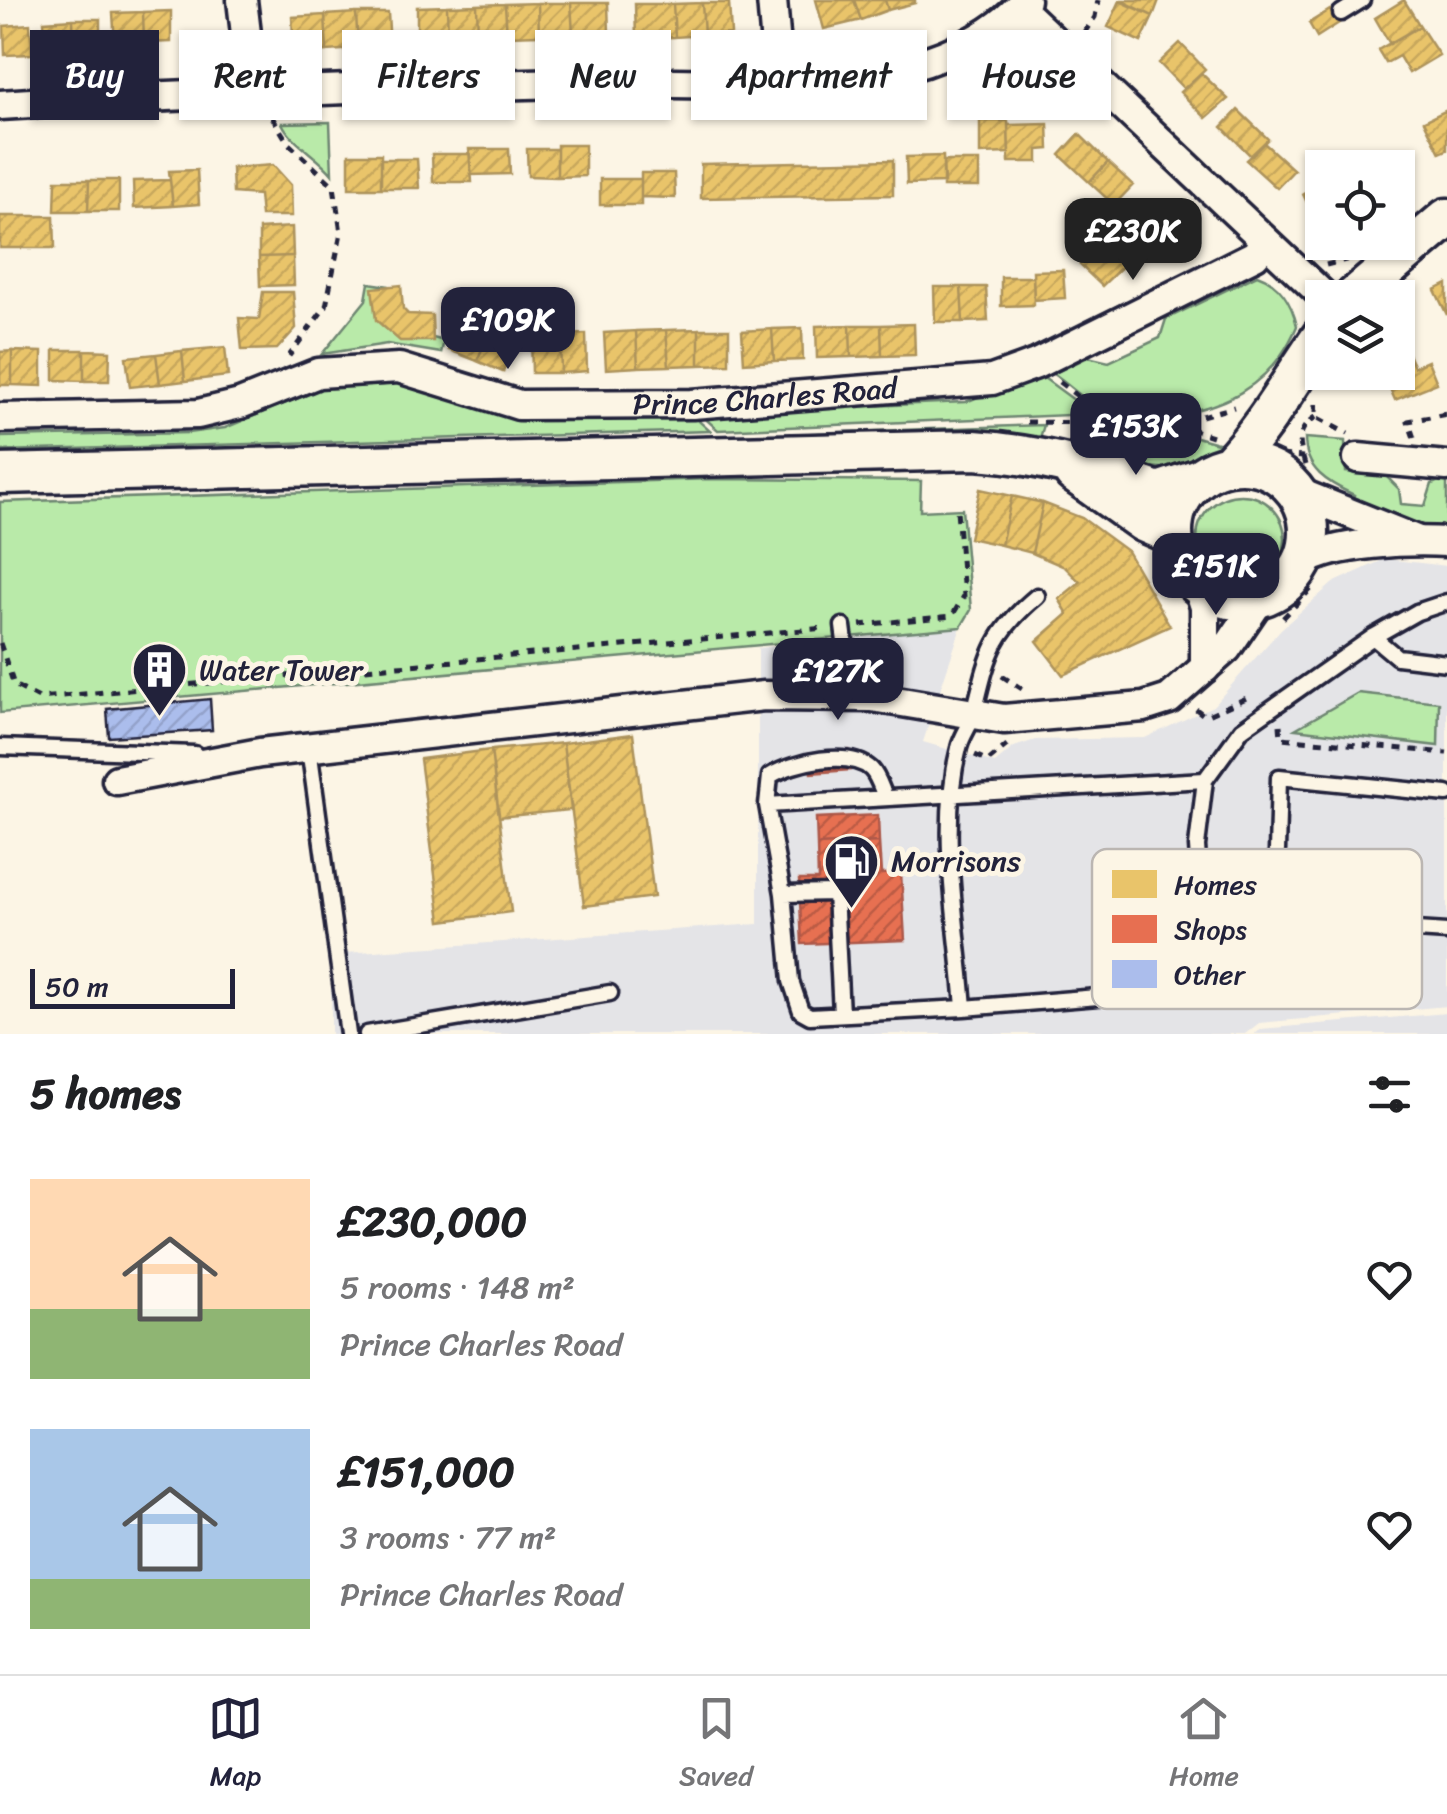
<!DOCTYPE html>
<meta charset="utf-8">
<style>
body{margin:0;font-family:Sriracha,sans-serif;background:#f6f6f6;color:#202124;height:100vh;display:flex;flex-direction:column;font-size:38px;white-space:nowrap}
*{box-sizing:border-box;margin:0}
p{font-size:32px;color:#757577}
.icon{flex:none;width:55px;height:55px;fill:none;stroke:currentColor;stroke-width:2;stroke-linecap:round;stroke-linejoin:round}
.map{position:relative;height:1034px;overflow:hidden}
.sheet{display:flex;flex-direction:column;background:#fff;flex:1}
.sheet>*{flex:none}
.banner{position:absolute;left:30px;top:30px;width:1388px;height:90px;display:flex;gap:20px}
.tools{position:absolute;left:1305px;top:150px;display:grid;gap:20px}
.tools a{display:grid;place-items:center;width:110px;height:110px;border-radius:0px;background:#fff;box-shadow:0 2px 8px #0004;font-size:50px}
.scale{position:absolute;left:30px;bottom:25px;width:205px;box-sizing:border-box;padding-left:10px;border:5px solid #22223b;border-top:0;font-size:28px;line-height:35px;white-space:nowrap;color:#22223b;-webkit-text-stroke:8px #fcf5e5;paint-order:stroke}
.price{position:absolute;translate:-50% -85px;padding:0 22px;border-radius:20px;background:#22223b;color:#fff;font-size:32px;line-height:65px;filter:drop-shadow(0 2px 5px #0008)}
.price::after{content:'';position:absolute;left:50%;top:60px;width:30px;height:22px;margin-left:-15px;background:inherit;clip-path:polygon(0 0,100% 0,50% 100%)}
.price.on{background:#222;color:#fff}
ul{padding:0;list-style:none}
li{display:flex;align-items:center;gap:30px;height:250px;padding:0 30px}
li span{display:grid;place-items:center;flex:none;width:280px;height:200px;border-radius:0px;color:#555}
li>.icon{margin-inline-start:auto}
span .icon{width:120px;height:120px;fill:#fffc;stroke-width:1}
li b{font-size:42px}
h2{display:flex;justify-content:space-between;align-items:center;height:120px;padding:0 30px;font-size:42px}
.tag{padding:0 35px;border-radius:0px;background:#fff;box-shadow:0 2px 8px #0004;font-size:35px;line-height:90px}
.tag.on{background:#22223b;color:#fff}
.menu{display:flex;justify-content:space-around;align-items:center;height:140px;border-top:2px solid #e0e0e0;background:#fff;font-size:28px;color:#757577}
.menu a{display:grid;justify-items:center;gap:5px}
.menu .on{color:#22223b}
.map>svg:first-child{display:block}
</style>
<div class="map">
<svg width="1447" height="1034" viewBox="0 0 1447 1034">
<defs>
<pattern id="homes-hatch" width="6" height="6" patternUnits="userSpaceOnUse" patternTransform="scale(2.5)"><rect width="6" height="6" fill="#e9c46a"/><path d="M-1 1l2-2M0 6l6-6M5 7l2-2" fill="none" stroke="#c8a85d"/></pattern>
<pattern id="shops-hatch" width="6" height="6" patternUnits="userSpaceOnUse" patternTransform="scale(2.5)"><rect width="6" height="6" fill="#e76f51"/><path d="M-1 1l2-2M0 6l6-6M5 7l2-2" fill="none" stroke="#bb5b44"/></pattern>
<pattern id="building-hatch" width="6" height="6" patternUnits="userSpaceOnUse" patternTransform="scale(2.5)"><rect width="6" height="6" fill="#abbdec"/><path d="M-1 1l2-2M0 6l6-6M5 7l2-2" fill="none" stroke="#93a2cb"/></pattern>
</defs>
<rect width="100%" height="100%" fill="#fcf5e5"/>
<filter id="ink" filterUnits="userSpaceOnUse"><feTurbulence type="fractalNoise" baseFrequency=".01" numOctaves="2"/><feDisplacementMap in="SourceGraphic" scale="20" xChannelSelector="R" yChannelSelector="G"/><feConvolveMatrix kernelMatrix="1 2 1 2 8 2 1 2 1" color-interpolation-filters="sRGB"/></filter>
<g filter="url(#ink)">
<path fill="#e4e4e7" d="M1385,559l62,7v440l-188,17 -14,11h-914v-80l427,-30v-276l203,-21 -38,115 72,21 19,-16 21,-7 110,-2 68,-32 68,-77 52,-46z
M1447,1013v21h-193l7,-5z"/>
<path fill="#b9eaa9" stroke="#6e8672" stroke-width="2.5" d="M330,122l2,52c-15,-19 -40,-30 -50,-51z
M1257,275c23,8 35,29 40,51 -26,62 -77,85 -141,90 -13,1 -34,4 -46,-1 -20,-9 -39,-29 -57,-41l35,-17 21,5 51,-24 6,-19z
M369,283l20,3 29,48 26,7 -3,12 -54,-9 -65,10 44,-54z
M1037,373l56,41 -375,16 -19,-17 267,-11z
M371,379l35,3 113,35 170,-5 21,19 -710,20v-14l188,-4 37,-5 95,-39z
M1044,425l-5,16h-252l1,-7z
M1161,427l60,17c-58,46 -90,15 -150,-3l3,-11z
M1305,438l40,3 1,31 39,3 14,14 2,15 24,2 7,-22 15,-7v53l-46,-8 -52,-16 5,-11c-26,-12 -49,-25 -49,-57z
M712,479l209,2 -1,30 42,-2 9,101 -10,17 -961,86v-211z
M1197 539a44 44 0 1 1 88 0a44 44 0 1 1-88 0Z
M1358,693l81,9 -1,44 -143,-17z"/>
<path fill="url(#homes-hatch)" stroke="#ad935c" stroke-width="2.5" d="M816,0h38l7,20 -37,9z
M854,0h31l3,10 -27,10z
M885,0h30v3l-27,7z
M1121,0h38l-6,16z
M1404,0l16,26 -30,18 -15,-26z
M1120,1l33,15 -12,26 -33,-15z
M538,3l1,32 -32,1 -2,-32z
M538,3h33l2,31 -34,1z
M571,3h37l1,30 -36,1z
M702,3l2,32 -29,2 -2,-33z
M702,3h27l2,31 -27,1z
M505,4l2,32 -29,1 -1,-32z
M635,4h38l2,33 -39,1z
M477,5l1,32 -30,1 -1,-32z
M447,6l1,32h-31v-31z
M1330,10l9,13 -22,14 -8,-14z
M171,11v31l-27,1 -1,-31z
M143,12l1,31 -29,1 -2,-31z
M356,13l2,36 -31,2 -2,-36z
M356,13h32l2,34 -32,2z
M325,15l2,36 -33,2 -2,-36z
M73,19l1,35 -28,2 -2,-35z
M73,19h27v34l-26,1z
M30,24l2,30 -27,1 -1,-29z
M1420,26l19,29 -30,18 -10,-17 -13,7 -8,-13z
M1180,43l25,26 -21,20 -25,-26z
M1201,73l27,26 -22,19 -26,-26z
M1238,110l30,29 -17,17 -29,-29z
M1447,110v40l-7,3 -16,-32z
M980,121h28l1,32 -29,1z
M1048,124l1,25 -11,1v12h-29l-1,-37z
M1079,134l29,28 -19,20 -29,-27z
M1264,143l30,27 -17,18 -31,-28z
M557,145h28v31l-28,1z
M469,149h40l1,25 -39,1z
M527,149h30v28l-29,-1z
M1402,151l13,29 -17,8v-20l-29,-3z
M349,154h32v34h-32z
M432,154h38l2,28h-39z
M943,156l1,27 -37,1 -1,-27z
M381,159h36l2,29h-38z
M893,160v35l-192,3v-34z
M943,161h36v26h-36z
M1108,162l25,23 -19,20 -25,-23z
M273,165l18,20 1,31h-31l-2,-21 -26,-2 -1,-25z
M197,170l2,34 -26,2 -4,-35z
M641,173h33l1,25 -34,-1z
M600,179h41v26h-41z
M56,180h33l-1,31h-33z
M89,180h30v31h-31z
M170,180l3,26 -39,2 -1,-27z
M1322,185v26l-1,-4 -10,4 -8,-17z
M1138,211l20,21 -26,25 -22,-20z
M0,216h54l1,32h-55z
M292,227l1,29 -34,1v-28z
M1110,237l22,20 -30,29 -22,-21z
M293,256l1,29 -34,1 -1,-29z
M1063,270l2,28 -31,2 -1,-29z
M1001,277h32l1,28 -33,1z
M1447,284v31l-12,-25z
M401,285l2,24 5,5 24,1 1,26h-33l-24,-21 -4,-32z
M934,287h27l2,35h-28z
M961,287h25l2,34 -25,1z
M263,292h30l3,36 -19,21 -35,1 -3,-32 20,1z
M464,311l29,12 -16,38 -28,-11z
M493,323l25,11 -15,38 -26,-11z
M914,324l1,31 -33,1 -1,-31z
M850,325l1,32 -34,1 -1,-32z
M850,325h31l1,31 -31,1z
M802,328l1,32 -29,1 -2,-32z
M699,329v36l-30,1 -3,-36z
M699,329h30v35l-30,1z
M772,329l2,32 -30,2 -2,-32z
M666,330l3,36 -31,1 -2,-36z
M636,331l2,36 -32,2 -2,-36z
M586,334l1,37 -26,2 -1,-38z
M560,335l1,38h-29l-1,-37z
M1400,335l11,26 -13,5v-30z
M225,347l3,29 -43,5 -3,-30z
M54,350h30v31l-30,-1z
M84,350l26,1 -1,30h-25z
M12,351v34h-12v-33z
M12,351l30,1v34l-30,-1z
M182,351l3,30 -25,3 -4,-30z
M156,354l4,30 -30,3 -4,-30z
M1411,361l3,6 14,-6 9,22 -42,17 -12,-27 15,-1v-6z
M980,489l32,7 -11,49 -32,-7z
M1012,496l31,7 -11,50 -31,-8z
M1043,503l39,15 45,33 43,75 -107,49 -26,-34 31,-27 -9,-15 21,-17 -15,-15 -33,-14z
M633,734l21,163 -70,9 -21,-163z
M563,743l8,67 -72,7 -8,-67z
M491,750l20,162 -70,9 -21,-162z"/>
<path fill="url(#shops-hatch)" stroke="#ac584a" stroke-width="2.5" d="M849,750l1,20 -39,3 -2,-20z
M878,815l1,27 -62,3 -1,-27z
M879,842l2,32 20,-1 4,67 -103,4 -3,-64h19l-1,-35z"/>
<path fill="url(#building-hatch)" stroke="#22223b" stroke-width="2.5" d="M210,699l2,31 -103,7 -2,-28z"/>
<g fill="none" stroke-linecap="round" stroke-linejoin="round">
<defs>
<path id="lane" d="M1341,13l21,-13
M843,626l2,16 22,23 5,32
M1373,637l44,-25 30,-10
M0,747l195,7
M309,748l39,286
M767,805l3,-29c23,-14 79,-27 101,-7 7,7 10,19 14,28
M1277,851l2,-74 168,17
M783,894l8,87 10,30 9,5 154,-8c-6,-84 -26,-178 -5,-260 3,-13 12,-23 15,-35 14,-56 16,-78 63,-117
M1201,916l246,16
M1205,968l24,18 112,8 29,-5 14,-10 7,-22
M964,1008l158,-13 66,-11 17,-16 -8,-122 8,-66
M841,1014l-6,-121 -52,1 -16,-89 438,-25 37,-51 131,-92 24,20 50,6
M367,1034l243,-41"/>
<g id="street">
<path d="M242,0l11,93"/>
<path d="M772,0l7,81"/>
<path d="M1019,8l307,290"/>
<path d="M0,105c191,-12 384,-18 575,-22 100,-3 213,8 311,-11 47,-9 108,-33 139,-72"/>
<path id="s1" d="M0,418l198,-4 42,-10 78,-31 81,-5 120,37 173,-1 300,-24 44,-16 219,-109 10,-13"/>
<path d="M1358,458l89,8"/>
<path d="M1297,492l119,48"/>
<path d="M1303,562c32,-20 106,-22 144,-20"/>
<path d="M1198,585l7,22v61"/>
<path d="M117,780l143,-27 504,-57 108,1 132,22 140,-12 25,-8 58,-51 34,-50"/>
</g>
<path id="secondary" d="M1353,298l94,-80
M1173 532a68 68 0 1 1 136 0a68 68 0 1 1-136 0Z
M1229,465c38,-40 62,-85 93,-129
M1074,473l69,49 30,13
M0,474l974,-24c64,4 124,20 184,42l41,-14"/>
</defs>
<use href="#lane" stroke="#22223b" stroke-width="21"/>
<use href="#street" stroke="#22223b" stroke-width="35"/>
<use href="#secondary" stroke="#22223b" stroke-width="45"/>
<path stroke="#22223b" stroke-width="5" stroke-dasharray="8 8" stroke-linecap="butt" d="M1084,33l11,-16 3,-17
M272,117l17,27 45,42 7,47 -15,73 -37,50
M1326,265l23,-6
M1059,382l42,32 3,8
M1316,404v13l32,17
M1027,422l147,2 60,-17
M1175,424l37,12
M1414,438l-6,-17 39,-7
M1281,455l22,2
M1305,465c-6,-21 -10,-35 11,-48
M1155,564l16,24
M1283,618l31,-32
M860,625l92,-9 12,-20 -7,-86
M0,643l14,42 25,13 786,-70
M1002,676l20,13
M1196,709l9,7 44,-19
M1280,725l1,13 166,15
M975,755l13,6 19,-16"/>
<use href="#lane" stroke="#fcf5e5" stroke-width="14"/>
<use href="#street" stroke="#fcf5e5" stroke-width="28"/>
<use href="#secondary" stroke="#fcf5e5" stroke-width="38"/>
</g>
</g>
<defs>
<symbol id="building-pin" viewBox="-11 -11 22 30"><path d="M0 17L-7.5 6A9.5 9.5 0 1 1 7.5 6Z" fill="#22223b" stroke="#fcf5e5"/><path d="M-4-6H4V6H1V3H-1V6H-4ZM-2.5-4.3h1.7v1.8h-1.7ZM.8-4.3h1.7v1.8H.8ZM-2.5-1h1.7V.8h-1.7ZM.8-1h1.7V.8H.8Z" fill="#fff"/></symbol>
<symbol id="fuel-pin" viewBox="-11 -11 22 30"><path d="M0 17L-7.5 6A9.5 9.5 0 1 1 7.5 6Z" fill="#22223b" stroke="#fcf5e5"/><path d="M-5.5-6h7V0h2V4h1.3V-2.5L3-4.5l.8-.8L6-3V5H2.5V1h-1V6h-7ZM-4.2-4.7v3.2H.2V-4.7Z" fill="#fff"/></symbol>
</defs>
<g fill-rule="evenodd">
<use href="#building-pin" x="128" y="638" width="63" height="86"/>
<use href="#fuel-pin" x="820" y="830" width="63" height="86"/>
</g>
<g text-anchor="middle" stroke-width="10" stroke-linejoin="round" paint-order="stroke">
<g font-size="30" fill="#22223b" stroke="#fcf5e5">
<text dy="10" stroke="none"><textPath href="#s1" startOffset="778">Prince Charles Road</textPath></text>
</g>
<g font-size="30" fill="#22223b" stroke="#fcf5e5" text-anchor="start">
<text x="199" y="680">Water Tower</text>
<text x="891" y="871">Morrisons</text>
</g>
</g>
<rect x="1092" y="849" width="330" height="160" rx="15" fill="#fcf5e5" stroke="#bbb6b2" stroke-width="2.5"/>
<rect x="1112" y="870" width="45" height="28" fill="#e9c46a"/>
<rect x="1112" y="915" width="45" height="28" fill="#e76f51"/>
<rect x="1112" y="960" width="45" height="28" fill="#abbdec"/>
<g font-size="28" fill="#22223b">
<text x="1174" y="894">Homes</text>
<text x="1174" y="939">Shops</text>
<text x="1174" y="984">Other</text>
</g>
</svg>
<div class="tools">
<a><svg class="icon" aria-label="locate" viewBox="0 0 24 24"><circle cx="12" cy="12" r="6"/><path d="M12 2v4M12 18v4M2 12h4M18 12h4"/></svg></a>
<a><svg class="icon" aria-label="layers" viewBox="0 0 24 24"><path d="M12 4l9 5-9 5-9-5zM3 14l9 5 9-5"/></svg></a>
</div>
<div class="scale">50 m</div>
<b class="price on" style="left:1133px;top:283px">£230K</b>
<b class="price" style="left:508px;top:372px">£109K</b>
<b class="price" style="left:1136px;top:478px">£153K</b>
<b class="price" style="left:1216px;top:618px">£151K</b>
<b class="price" style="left:838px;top:723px">£127K</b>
<div class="banner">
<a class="tag on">Buy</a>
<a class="tag">Rent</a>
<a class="tag">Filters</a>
<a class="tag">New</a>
<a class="tag">Apartment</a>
<a class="tag">House</a>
</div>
</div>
<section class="sheet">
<h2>5 homes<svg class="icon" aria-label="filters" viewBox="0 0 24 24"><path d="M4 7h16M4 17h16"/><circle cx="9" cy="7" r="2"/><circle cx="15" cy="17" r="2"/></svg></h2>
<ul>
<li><span style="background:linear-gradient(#ffd9b3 65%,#8fb573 0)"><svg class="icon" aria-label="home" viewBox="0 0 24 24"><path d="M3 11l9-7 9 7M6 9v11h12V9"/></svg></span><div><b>£230,000</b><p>5 rooms · 148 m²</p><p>Prince Charles Road</p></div><svg class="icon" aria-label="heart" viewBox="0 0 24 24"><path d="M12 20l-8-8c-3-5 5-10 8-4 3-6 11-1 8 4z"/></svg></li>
<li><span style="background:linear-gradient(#a9c7e8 75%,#8fb573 0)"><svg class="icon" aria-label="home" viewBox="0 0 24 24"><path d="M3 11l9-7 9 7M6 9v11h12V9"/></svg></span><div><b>£151,000</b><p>3 rooms · 77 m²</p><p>Prince Charles Road</p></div><svg class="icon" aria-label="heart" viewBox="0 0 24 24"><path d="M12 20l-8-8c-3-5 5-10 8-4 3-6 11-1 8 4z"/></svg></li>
</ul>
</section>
<nav class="menu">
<a class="on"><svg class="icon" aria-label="map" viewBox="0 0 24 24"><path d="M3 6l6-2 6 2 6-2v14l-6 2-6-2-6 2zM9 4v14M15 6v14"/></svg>Map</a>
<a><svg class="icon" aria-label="saved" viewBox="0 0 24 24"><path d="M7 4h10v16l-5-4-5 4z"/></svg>Saved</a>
<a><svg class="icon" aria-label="home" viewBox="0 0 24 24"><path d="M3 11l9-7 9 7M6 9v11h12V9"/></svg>Home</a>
</nav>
